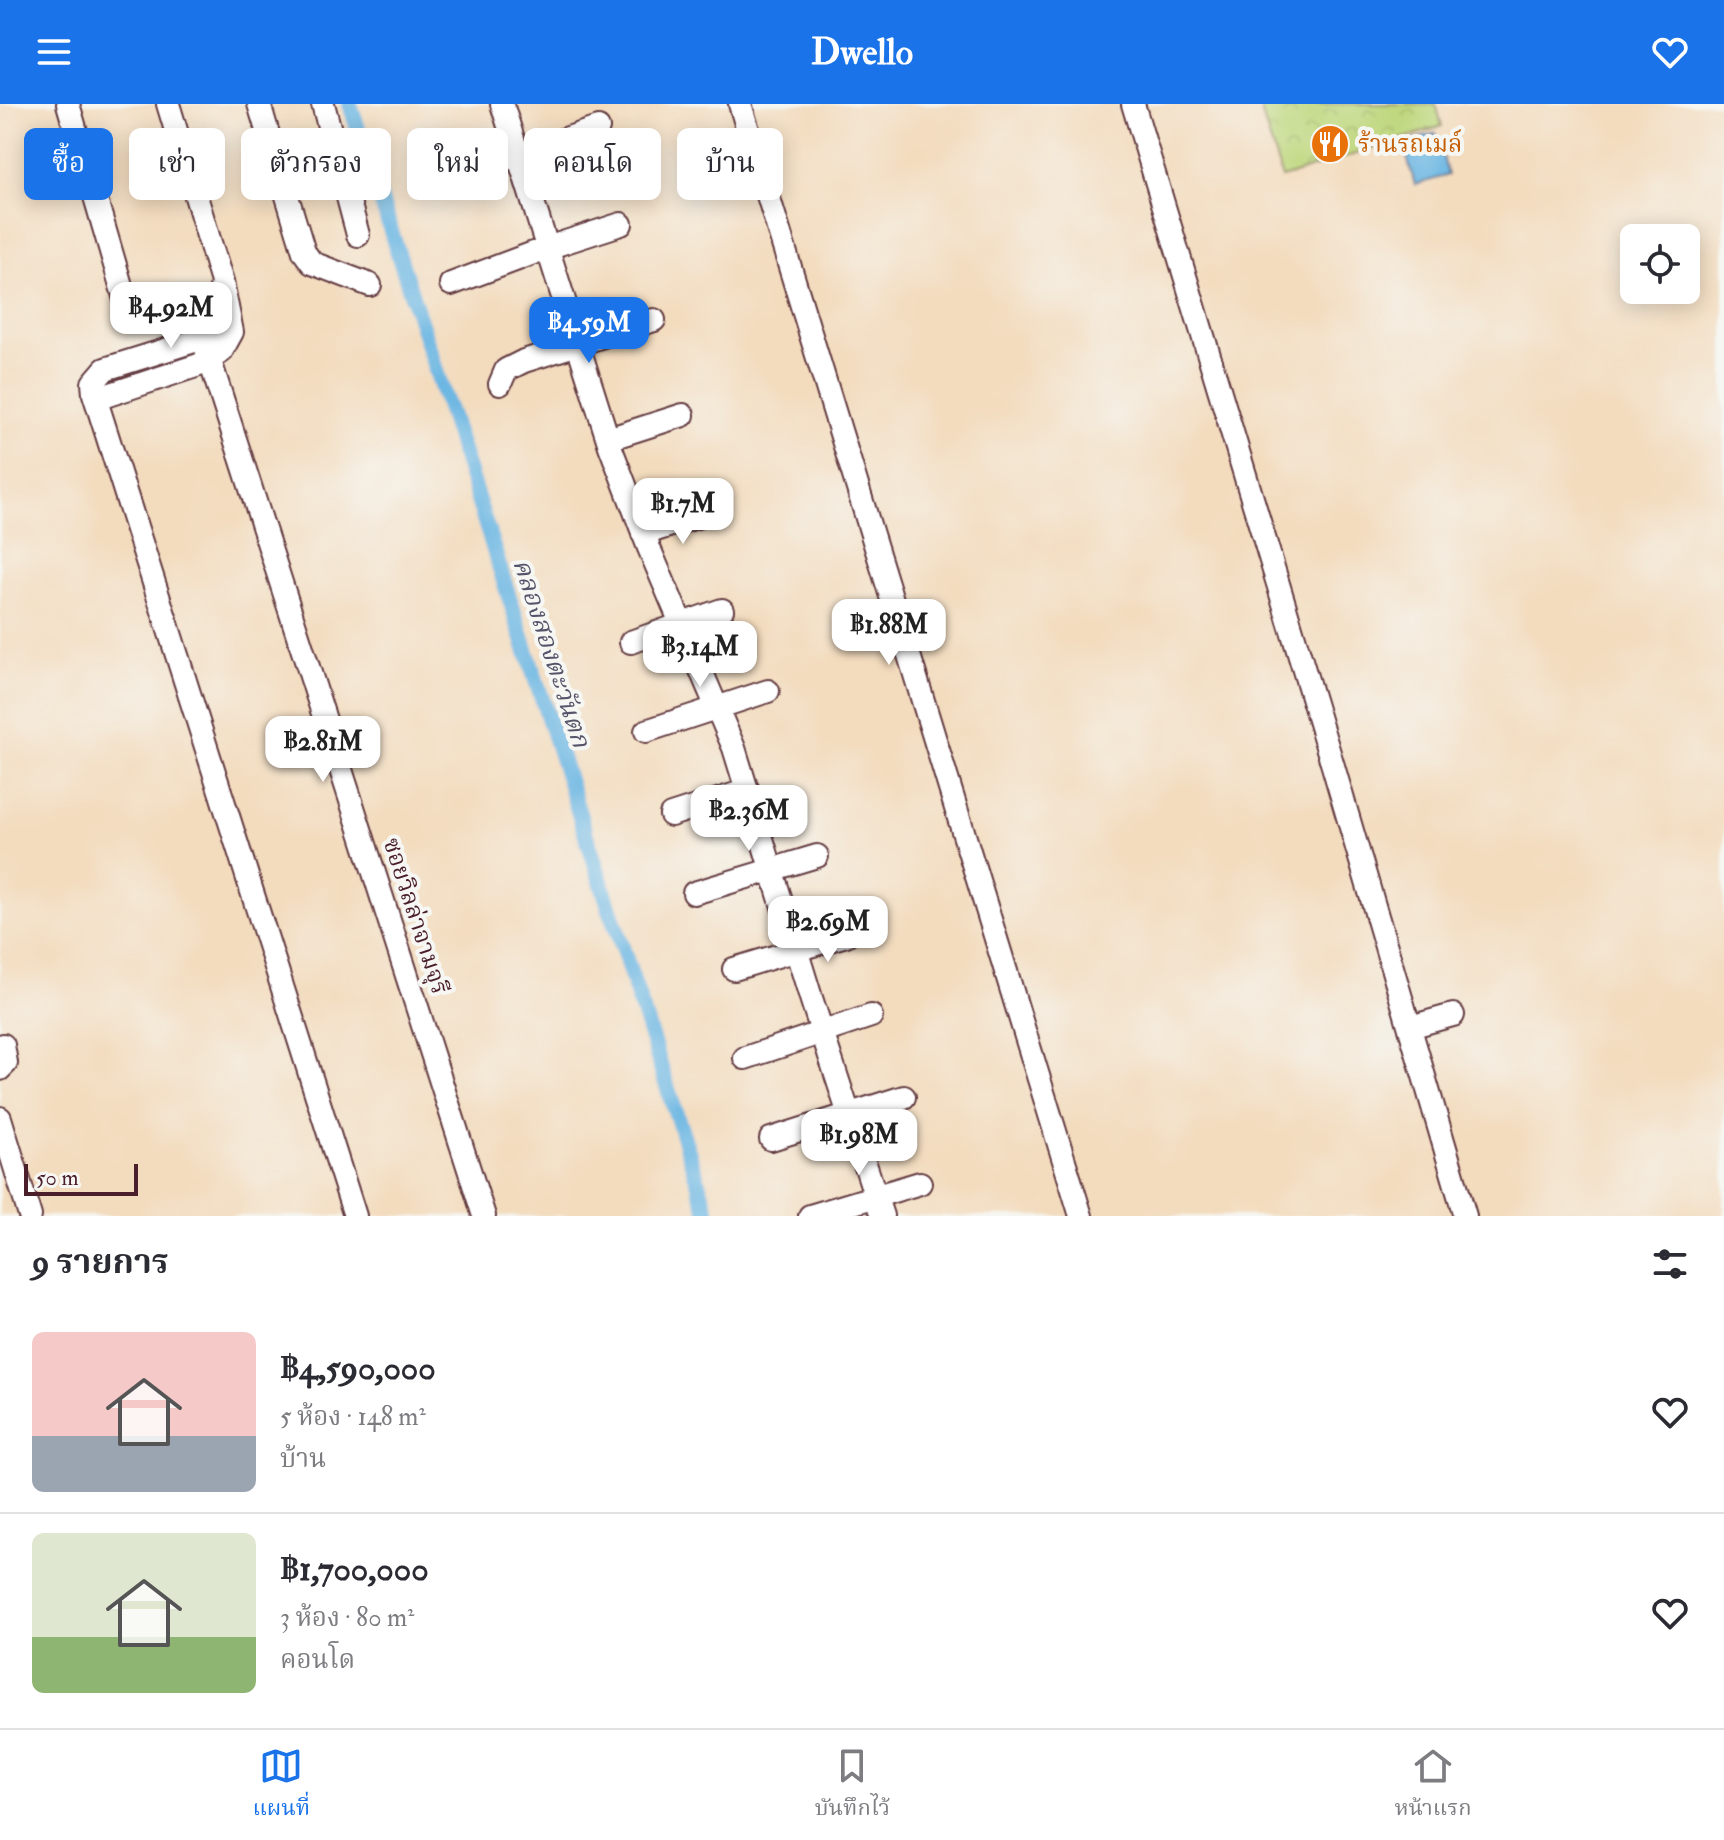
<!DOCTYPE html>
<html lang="th">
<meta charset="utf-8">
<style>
body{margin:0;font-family:"IM FELL Double Pica","Noto Serif Thai",serif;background:#f2f2f3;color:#2b2b33;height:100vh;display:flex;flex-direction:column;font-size:30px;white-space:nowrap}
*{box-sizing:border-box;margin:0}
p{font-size:26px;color:#7c7c81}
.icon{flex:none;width:44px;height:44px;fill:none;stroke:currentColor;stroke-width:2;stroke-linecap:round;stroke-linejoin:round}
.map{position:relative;height:1112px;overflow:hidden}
.details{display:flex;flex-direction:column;background:#fff;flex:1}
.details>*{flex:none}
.top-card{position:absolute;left:24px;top:24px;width:800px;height:72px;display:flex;gap:16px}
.controls{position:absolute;left:1620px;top:120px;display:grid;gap:16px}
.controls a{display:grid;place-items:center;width:80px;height:80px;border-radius:12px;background:#fff;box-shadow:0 4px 20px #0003;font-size:40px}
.scale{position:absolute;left:24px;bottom:20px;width:114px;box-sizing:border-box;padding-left:8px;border:4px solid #4a1f2b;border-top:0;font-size:22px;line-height:28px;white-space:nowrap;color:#4a1f2b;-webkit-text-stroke:6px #f6f6f2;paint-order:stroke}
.price{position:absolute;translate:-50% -68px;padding:0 18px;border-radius:16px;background:#fff;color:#222;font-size:26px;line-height:52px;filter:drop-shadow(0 2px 4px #0008)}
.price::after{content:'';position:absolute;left:50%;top:48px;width:24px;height:18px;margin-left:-12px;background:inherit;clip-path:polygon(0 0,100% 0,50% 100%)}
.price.active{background:#1a73e8;color:#fff}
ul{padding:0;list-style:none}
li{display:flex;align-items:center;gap:24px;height:200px;padding:0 32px}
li+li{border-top:2px solid #e1e1e2}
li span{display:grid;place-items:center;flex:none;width:224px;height:160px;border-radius:12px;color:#555}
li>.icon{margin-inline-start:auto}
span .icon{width:96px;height:96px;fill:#fffc;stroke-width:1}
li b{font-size:34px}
h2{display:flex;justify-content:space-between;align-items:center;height:96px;padding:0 32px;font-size:34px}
.tag{padding:0 28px;border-radius:12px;background:#fff;box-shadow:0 4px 20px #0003;font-size:28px;line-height:72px}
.tag.active{background:#1a73e8;color:#fff}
header{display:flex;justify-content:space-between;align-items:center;height:104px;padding:0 32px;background:#1a73e8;color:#fff;font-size:36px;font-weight:700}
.tabs{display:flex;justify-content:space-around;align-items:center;height:112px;border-top:2px solid #e1e1e2;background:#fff;font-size:22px;color:#7c7c81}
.tabs a{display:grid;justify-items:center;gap:4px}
.tabs .active{color:#1a73e8}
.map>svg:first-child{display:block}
</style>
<header><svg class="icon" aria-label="menu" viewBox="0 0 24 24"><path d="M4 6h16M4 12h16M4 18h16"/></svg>Dwello<svg class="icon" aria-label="heart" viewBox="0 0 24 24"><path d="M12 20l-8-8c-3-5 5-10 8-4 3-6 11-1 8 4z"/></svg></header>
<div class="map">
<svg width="1724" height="1112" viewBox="0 0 1724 1112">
<defs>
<pattern id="park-crowns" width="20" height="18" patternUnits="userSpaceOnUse" patternTransform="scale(2)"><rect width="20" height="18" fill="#bed77b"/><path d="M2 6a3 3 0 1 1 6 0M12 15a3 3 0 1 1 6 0" fill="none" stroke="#a5b86a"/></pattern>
</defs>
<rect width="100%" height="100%" fill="#f6f6f2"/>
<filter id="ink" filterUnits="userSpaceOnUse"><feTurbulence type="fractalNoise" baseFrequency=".0125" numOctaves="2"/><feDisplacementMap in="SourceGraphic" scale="16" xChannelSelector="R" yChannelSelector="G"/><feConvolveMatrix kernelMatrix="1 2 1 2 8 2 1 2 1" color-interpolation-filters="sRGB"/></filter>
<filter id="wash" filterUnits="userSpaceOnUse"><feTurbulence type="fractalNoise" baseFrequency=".006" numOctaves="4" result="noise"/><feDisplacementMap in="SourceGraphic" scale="32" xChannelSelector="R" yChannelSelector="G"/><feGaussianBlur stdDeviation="1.8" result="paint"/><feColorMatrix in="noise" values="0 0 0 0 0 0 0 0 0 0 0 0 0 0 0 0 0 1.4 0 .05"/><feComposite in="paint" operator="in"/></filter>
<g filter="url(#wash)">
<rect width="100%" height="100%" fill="#f3dbbd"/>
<path fill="url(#park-crowns)" stroke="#847b53" stroke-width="2" d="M1259,0h177l6,22 -160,52z"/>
<path fill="#69b5e2" stroke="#5a6a86" stroke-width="2" d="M1436,29l12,42 -33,10 -12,-42z"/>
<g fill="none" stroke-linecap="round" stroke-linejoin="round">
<path stroke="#69b5e2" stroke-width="16" d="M350,0l359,1112"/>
</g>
</g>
<g filter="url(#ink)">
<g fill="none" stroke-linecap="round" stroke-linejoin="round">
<defs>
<path id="minor" d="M68,0l63,216
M259,0l45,148 8,11 58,22
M323,0l35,131
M502,0l108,342 39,102 85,200 78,253 70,215
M740,0l341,1112
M1133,0l200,662 132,450
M469,67l129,-43
M222,178l-8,48 -4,6 -105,33 -12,14 1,11 261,822
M451,180l96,-36 74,-24
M203,235l281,877
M500,280l6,-14 18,-9 130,-41
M96,295l103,-34 22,-13 11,-20 -10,-50 -54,-178
M608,335l75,-24
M643,430l66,-21
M631,538l91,-32
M646,627l122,-40
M671,711l77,-25
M694,789l123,-37
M734,865l112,-34
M1410,923l43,-12
M745,954l126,-42
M0,965l6,-6 -3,-18
M0,1014l30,98
M771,1035l133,-42
M810,1112l110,-33"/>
</defs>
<use href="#minor" stroke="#633b41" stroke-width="26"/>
<use href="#minor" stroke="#fff" stroke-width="22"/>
</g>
</g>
<defs>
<symbol id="restaurant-disc" viewBox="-11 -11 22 22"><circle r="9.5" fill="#e8710a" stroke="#f6f6f2"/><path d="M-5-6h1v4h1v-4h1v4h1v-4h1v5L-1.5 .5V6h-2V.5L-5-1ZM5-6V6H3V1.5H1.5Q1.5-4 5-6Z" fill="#fff"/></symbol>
</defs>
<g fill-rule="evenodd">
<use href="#restaurant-disc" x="1308" y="18" width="44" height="44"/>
</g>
<g text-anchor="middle" stroke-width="8" stroke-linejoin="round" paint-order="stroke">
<g font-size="24" fill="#c56008" stroke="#f6f6f2" text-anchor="start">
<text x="1358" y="48">ร้านรถเมล์</text>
</g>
<g font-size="24" fill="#4a1f2b" stroke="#f6f6f2">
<text transform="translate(416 812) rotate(72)" y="8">ซอยวิลล่าจามจุรี</text>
</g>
<g font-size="26" font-style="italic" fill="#55546b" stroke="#f6f6f2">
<text transform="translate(552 549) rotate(72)" y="9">คลองสองตะวันตก</text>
</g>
</g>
</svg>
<div class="controls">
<a><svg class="icon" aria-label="locate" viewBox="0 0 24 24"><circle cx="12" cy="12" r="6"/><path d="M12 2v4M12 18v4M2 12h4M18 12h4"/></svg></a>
</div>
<div class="scale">50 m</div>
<b class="price" style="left:171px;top:246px">฿4.92M</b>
<b class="price active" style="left:589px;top:261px">฿4.59M</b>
<b class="price" style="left:683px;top:442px">฿1.7M</b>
<b class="price" style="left:889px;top:563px">฿1.88M</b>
<b class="price" style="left:700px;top:585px">฿3.14M</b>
<b class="price" style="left:323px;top:680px">฿2.81M</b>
<b class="price" style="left:749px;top:749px">฿2.36M</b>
<b class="price" style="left:828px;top:860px">฿2.69M</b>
<b class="price" style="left:859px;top:1073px">฿1.98M</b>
<div class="top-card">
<a class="tag active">ซื้อ</a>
<a class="tag">เช่า</a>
<a class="tag">ตัวกรอง</a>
<a class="tag">ใหม่</a>
<a class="tag">คอนโด</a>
<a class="tag">บ้าน</a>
</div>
</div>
<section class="details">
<h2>9 รายการ<svg class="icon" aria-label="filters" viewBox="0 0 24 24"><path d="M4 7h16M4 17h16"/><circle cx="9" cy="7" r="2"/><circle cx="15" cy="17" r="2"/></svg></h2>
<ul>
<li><span style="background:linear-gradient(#f6c9c9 65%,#9aa5b1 0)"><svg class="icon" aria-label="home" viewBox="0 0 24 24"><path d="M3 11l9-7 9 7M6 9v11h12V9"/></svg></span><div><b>฿4,590,000</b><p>5 ห้อง · 148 m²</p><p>บ้าน</p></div><svg class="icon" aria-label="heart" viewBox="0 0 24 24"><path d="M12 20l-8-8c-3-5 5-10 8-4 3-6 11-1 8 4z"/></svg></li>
<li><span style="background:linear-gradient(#dfe7d0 65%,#8fb573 0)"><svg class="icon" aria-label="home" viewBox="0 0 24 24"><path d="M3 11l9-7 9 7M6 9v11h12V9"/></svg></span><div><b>฿1,700,000</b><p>3 ห้อง · 80 m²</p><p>คอนโด</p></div><svg class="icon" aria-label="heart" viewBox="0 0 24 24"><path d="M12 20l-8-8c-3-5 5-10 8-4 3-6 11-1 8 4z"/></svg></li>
</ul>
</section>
<nav class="tabs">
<a class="active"><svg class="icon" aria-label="map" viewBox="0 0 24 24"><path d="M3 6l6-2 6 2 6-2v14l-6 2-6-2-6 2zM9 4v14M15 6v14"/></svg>แผนที่</a>
<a><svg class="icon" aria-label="saved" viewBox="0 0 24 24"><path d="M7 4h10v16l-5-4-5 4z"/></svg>บันทึกไว้</a>
<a><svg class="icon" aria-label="home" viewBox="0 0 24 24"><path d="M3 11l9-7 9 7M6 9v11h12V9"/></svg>หน้าแรก</a>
</nav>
